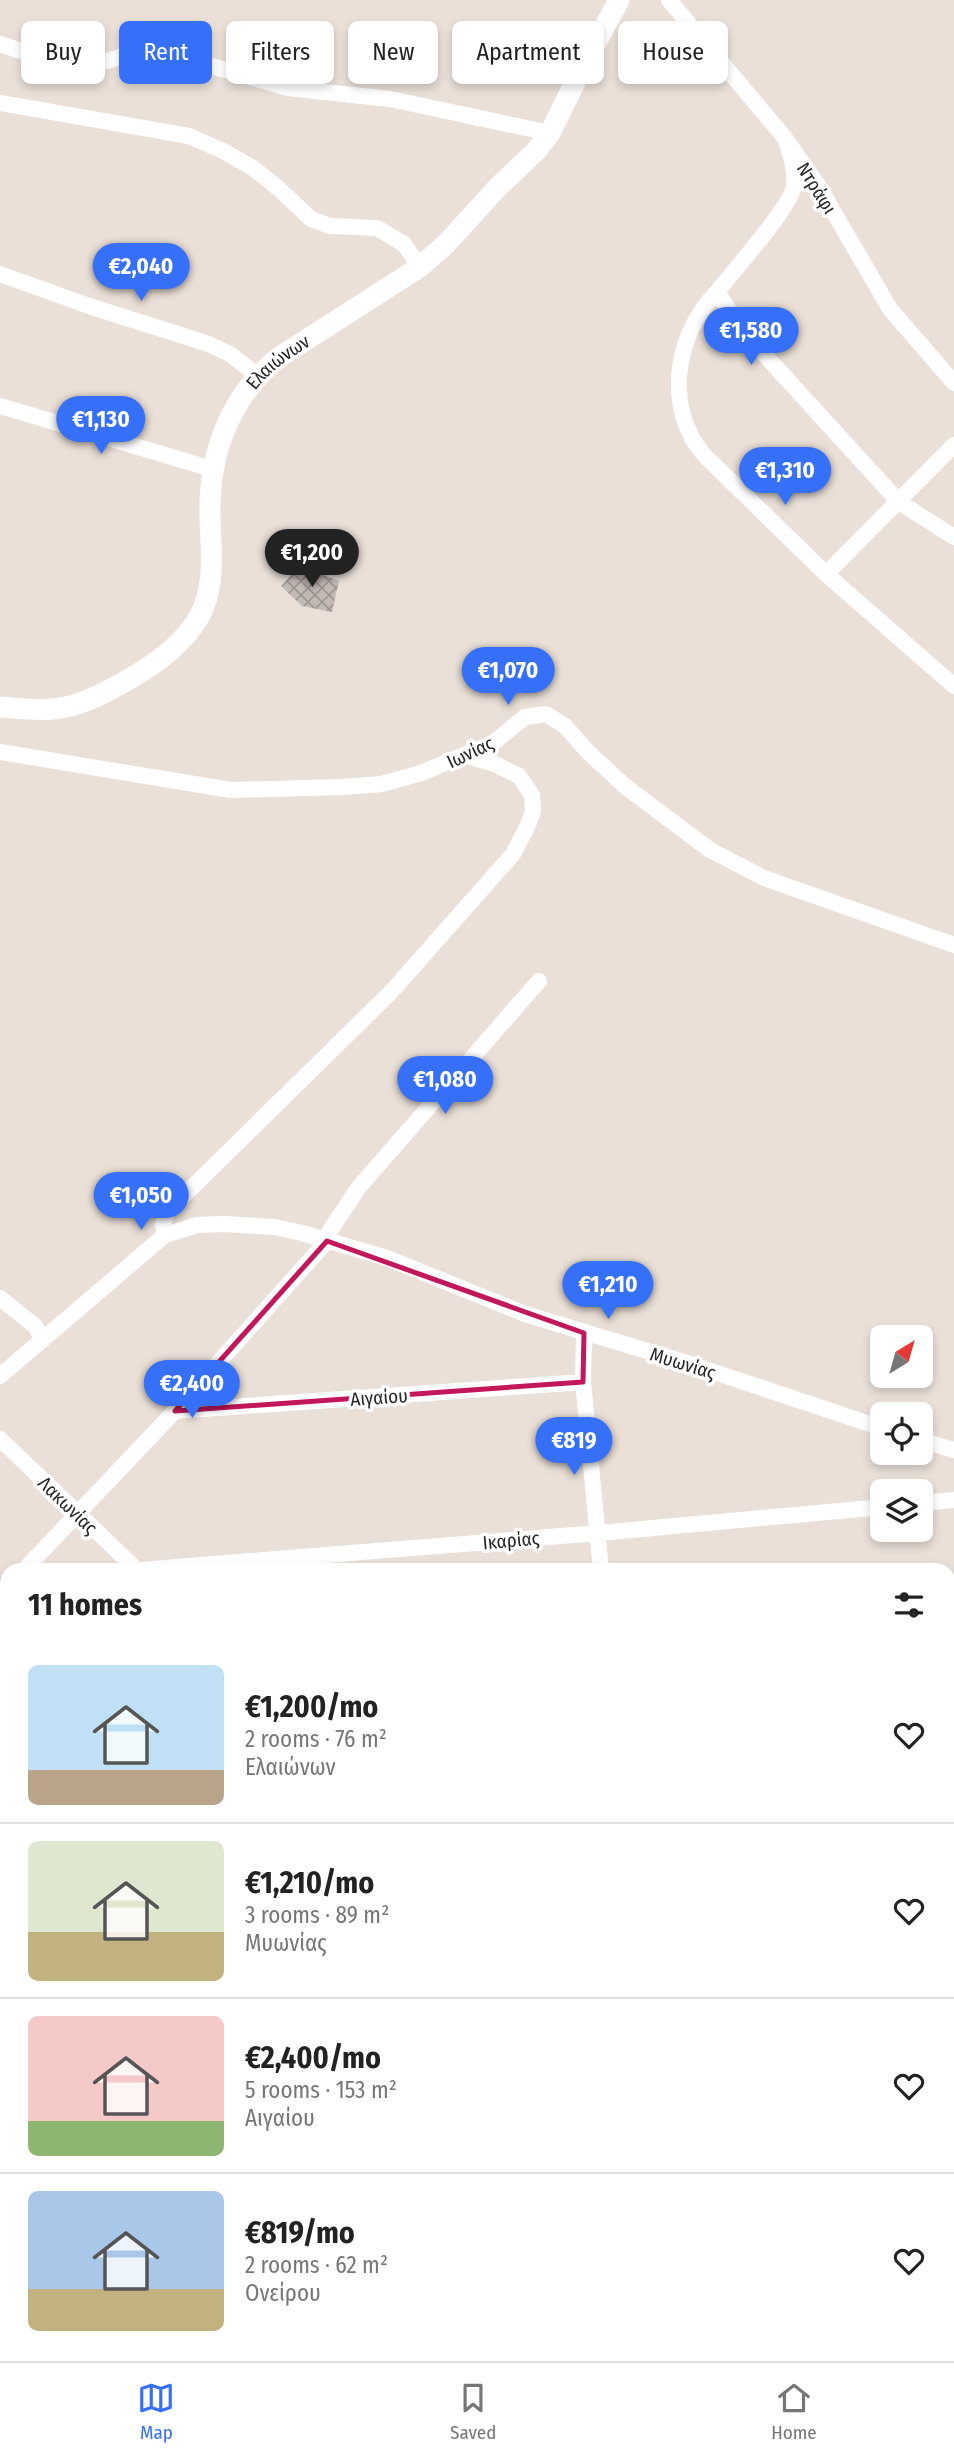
<!DOCTYPE html>
<meta charset="utf-8">
<style>
body{margin:0;font-family:"Fira Sans Condensed",sans-serif;background:#f2f2f2;color:#222;height:100vh;display:flex;flex-direction:column;font-size:26px;white-space:nowrap}
*{box-sizing:border-box;margin:0}
p{font-size:23px;color:#767676}
.icon{flex:none;width:38px;height:38px;fill:none;stroke:currentColor;stroke-width:2;stroke-linecap:round;stroke-linejoin:round}
.map{position:relative;flex:1;overflow:hidden}
.panel{position:absolute;left:0px;top:1563px;width:956px;height:800px;display:flex;flex-direction:column;background:#fff;border-radius:21px 21px 0 0;box-shadow:0 4px 10px #0003}
.panel>*{flex:none}
.guide{position:absolute;left:21px;top:21px;width:914px;height:63px;display:flex;gap:14px}
.needle{width:46px;rotate:37deg}
.tools{position:absolute;left:870px;top:1325px;display:grid;gap:14px}
.tools a{display:grid;place-items:center;width:63px;height:63px;border-radius:10px;background:#fff;box-shadow:0 4px 10px #0003;font-size:35px}
.price{position:absolute;translate:-50% -60px;padding:0 16px;border-radius:24px;background:#3670f9;color:#fff;font-size:23px;line-height:46px;filter:drop-shadow(0 2px 4px #0008)}
.price::after{content:'';position:absolute;left:50%;top:42px;width:21px;height:16px;margin-left:-10px;background:inherit;clip-path:polygon(0 0,100% 0,50% 100%)}
.price.selected{background:#222;color:#fff}
ul{padding:0;list-style:none}
li{display:flex;align-items:center;gap:21px;height:175px;padding:0 28px}
li+li{border-top:2px solid #e0e0e0}
li span{display:grid;place-items:center;flex:none;width:196px;height:140px;border-radius:10px;color:#555}
li>.icon{margin-inline-start:auto}
span .icon{width:84px;height:84px;fill:#fffc;stroke-width:1}
li b{font-size:30px}
h2{display:flex;justify-content:space-between;align-items:center;height:84px;padding:0 28px;font-size:30px}
.pill{padding:0 24px;border-radius:10px;background:#fff;box-shadow:0 4px 10px #0003;font-size:24px;line-height:63px}
.pill.selected{background:#3670f9;color:#fff}
.dock{display:flex;justify-content:space-around;align-items:center;height:98px;border-top:2px solid #e0e0e0;background:#fff;font-size:19px;color:#767676}
.dock a{display:grid;justify-items:center;gap:4px}
.dock .selected{color:#3670f9}
.map>svg:first-child{display:block}
</style>
<div class="map">
<svg width="954" height="2361" viewBox="0 0 954 2361">
<defs>
<pattern id="building-cross-hatch" width="8" height="8" patternUnits="userSpaceOnUse" patternTransform="scale(1.75)"><rect width="8" height="8" fill="#c2bab5"/><path d="M0 0l8 8M0 8l8-8" fill="none" stroke="#9e9793"/></pattern>
</defs>
<rect width="100%" height="100%" fill="#eae0d8"/>
<path fill="url(#building-cross-hatch)" d="M300,566l39,15 -7,31 -30,-6 -21,-20z"/>
<g fill="none" stroke-linecap="round" stroke-linejoin="round">
<path stroke="#fff" stroke-width="16" d="M669,0l116,138 33,47 72,124 64,74
M0,44c26,8 56,22 85,21 25,-1 48,-17 74,-14l129,37 102,11 160,34
M0,103l189,33 34,15 30,17 25,20 33,31 19,7 47,2 27,16 16,23
M785,138c5,15 11,32 9,48 -3,21 -61,85 -77,106l25,38 157,172 55,35
M0,274l92,33 114,36 24,11 28,22
M717,292c-42,42 -54,117 -12,164l121,118 128,112
M0,406l212,63
M826,574l128,-129
M0,752l231,38 111,-3 40,-3 39,-11 72,-30 32,-26 21,-3 19,12 24,27 37,34 84,63 54,28 190,67
M165,1235l-2,-10 3,-12 226,-222 121,-137 15,-29 5,-14 -1,-16 -13,-19 -24,-12 -31,-9
M0,1298l35,28 7,12
M584,1333l-1,49 18,188
M0,1376l165,-141 32,-10 27,-1 51,3 27,6 85,25 138,56 165,50 192,64
M175,1411l408,-29
M0,1439l137,131
M920,1440l34,10
M920,1503l34,-3
M24,1570l151,-159 152,-170 2,-9 30,-45 180,-206
M140,1570l459,-37 283,-26
M0,1595l7,-7
M948,1654h6
M0,1657l7,2
M948,1807l6,-1
M0,1828l7,2
M948,1951l6,-1
M0,1955l7,7
M948,2025l6,-1
M0,2199l7,3
M211,2356l6,5
M343,2356l6,5
M33,2361l4,-5
M140,2361l6,-5
M628,2361l2,-5"/>
<path stroke="#fff" stroke-width="21" id="s1" d="M0,707c17,1 36,4 53,2 29,-2 59,-20 83,-34 27,-16 54,-37 67,-66 12,-29 8,-60 7,-90 -2,-63 19,-124 71,-163l139,-89 26,-23 52,-57 38,-36 14,-18 29,-59 40,-74"/>
</g>
<path fill="none" stroke="#c2185b" stroke-width="5" stroke-linejoin="round" d="M327,1241l257,92 -1,49 -408,29z"/>
<g text-anchor="middle" stroke-width="7" stroke-linejoin="round" paint-order="stroke">
<g font-size="19" fill="#272727" stroke="#fff">
<text transform="translate(817 188) rotate(58)" y="7">Ντράφι</text>
<text dy="7" stroke="none"><textPath href="#s1" startOffset="509">Ελαιώνων</textPath></text>
<text transform="translate(470 752) rotate(-25)" y="7">Ιωνίας</text>
<text transform="translate(683 1363) rotate(17)" y="7">Μυωνίας</text>
<text transform="translate(379 1397) rotate(-4)" y="7">Αιγαίου</text>
<text transform="translate(68 1505) rotate(44)" y="7">Λακωνίας</text>
<text transform="translate(511 1540) rotate(-5)" y="7">Ικαρίας</text>
</g>
</g>
</svg>
<div class="tools">
<a><svg class="needle" viewBox="-14 -14 28 28"><path d="M0-13l5 13h-10z" fill="#e53935"/><path d="M0 13l5-13h-10z" fill="#767676"/></svg></a>
<a><svg class="icon" aria-label="locate" viewBox="0 0 24 24"><circle cx="12" cy="12" r="6"/><path d="M12 2v4M12 18v4M2 12h4M18 12h4"/></svg></a>
<a><svg class="icon" aria-label="layers" viewBox="0 0 24 24"><path d="M12 4l9 5-9 5-9-5zM3 14l9 5 9-5"/></svg></a>
</div>
<b class="price" style="left:141px;top:303px">€2,040</b>
<b class="price" style="left:751px;top:367px">€1,580</b>
<b class="price" style="left:101px;top:456px">€1,130</b>
<b class="price" style="left:785px;top:507px">€1,310</b>
<b class="price selected" style="left:312px;top:589px">€1,200</b>
<b class="price" style="left:508px;top:707px">€1,070</b>
<b class="price" style="left:445px;top:1116px">€1,080</b>
<b class="price" style="left:141px;top:1232px">€1,050</b>
<b class="price" style="left:608px;top:1321px">€1,210</b>
<b class="price" style="left:192px;top:1420px">€2,400</b>
<b class="price" style="left:574px;top:1477px">€819</b>
<div class="guide">
<a class="pill">Buy</a>
<a class="pill selected">Rent</a>
<a class="pill">Filters</a>
<a class="pill">New</a>
<a class="pill">Apartment</a>
<a class="pill">House</a>
</div>
<section class="panel">
<h2>11 homes<svg class="icon" aria-label="filters" viewBox="0 0 24 24"><path d="M4 7h16M4 17h16"/><circle cx="9" cy="7" r="2"/><circle cx="15" cy="17" r="2"/></svg></h2>
<ul>
<li><span style="background:linear-gradient(#bfe0f5 75%,#b9a48a 0)"><svg class="icon" aria-label="home" viewBox="0 0 24 24"><path d="M3 11l9-7 9 7M6 9v11h12V9"/></svg></span><div><b>€1,200/mo</b><p>2 rooms · 76 m²</p><p>Ελαιώνων</p></div><svg class="icon" aria-label="heart" viewBox="0 0 24 24"><path d="M12 20l-8-8c-3-5 5-10 8-4 3-6 11-1 8 4z"/></svg></li>
<li><span style="background:linear-gradient(#dfe7d0 65%,#c2b280 0)"><svg class="icon" aria-label="home" viewBox="0 0 24 24"><path d="M3 11l9-7 9 7M6 9v11h12V9"/></svg></span><div><b>€1,210/mo</b><p>3 rooms · 89 m²</p><p>Μυωνίας</p></div><svg class="icon" aria-label="heart" viewBox="0 0 24 24"><path d="M12 20l-8-8c-3-5 5-10 8-4 3-6 11-1 8 4z"/></svg></li>
<li><span style="background:linear-gradient(#f6c9c9 75%,#8fb573 0)"><svg class="icon" aria-label="home" viewBox="0 0 24 24"><path d="M3 11l9-7 9 7M6 9v11h12V9"/></svg></span><div><b>€2,400/mo</b><p>5 rooms · 153 m²</p><p>Αιγαίου</p></div><svg class="icon" aria-label="heart" viewBox="0 0 24 24"><path d="M12 20l-8-8c-3-5 5-10 8-4 3-6 11-1 8 4z"/></svg></li>
<li><span style="background:linear-gradient(#a9c7e8 70%,#c2b280 0)"><svg class="icon" aria-label="home" viewBox="0 0 24 24"><path d="M3 11l9-7 9 7M6 9v11h12V9"/></svg></span><div><b>€819/mo</b><p>2 rooms · 62 m²</p><p>Ονείρου</p></div><svg class="icon" aria-label="heart" viewBox="0 0 24 24"><path d="M12 20l-8-8c-3-5 5-10 8-4 3-6 11-1 8 4z"/></svg></li>
</ul>
</section>
</div>
<nav class="dock">
<a class="selected"><svg class="icon" aria-label="map" viewBox="0 0 24 24"><path d="M3 6l6-2 6 2 6-2v14l-6 2-6-2-6 2zM9 4v14M15 6v14"/></svg>Map</a>
<a><svg class="icon" aria-label="saved" viewBox="0 0 24 24"><path d="M7 4h10v16l-5-4-5 4z"/></svg>Saved</a>
<a><svg class="icon" aria-label="home" viewBox="0 0 24 24"><path d="M3 11l9-7 9 7M6 9v11h12V9"/></svg>Home</a>
</nav>
